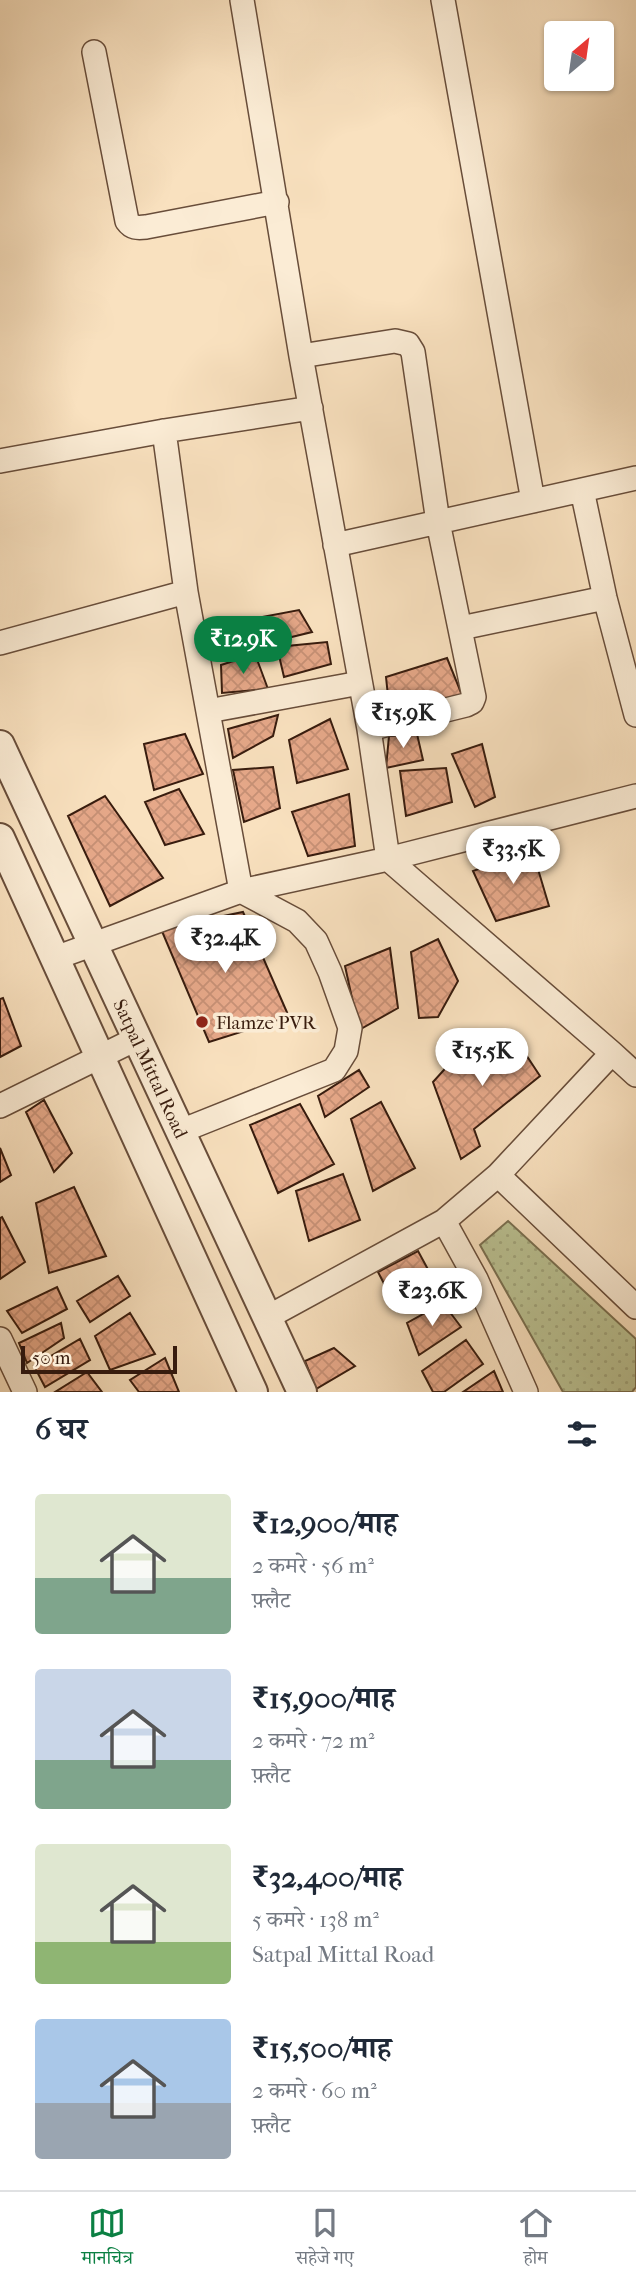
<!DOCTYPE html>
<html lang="hi">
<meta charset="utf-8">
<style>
body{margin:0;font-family:"IM FELL French Canon","Noto Serif Devanagari",serif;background:#f6f6f7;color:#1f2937;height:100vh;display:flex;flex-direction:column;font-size:26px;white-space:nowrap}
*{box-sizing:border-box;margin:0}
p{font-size:23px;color:#747a83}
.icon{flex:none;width:38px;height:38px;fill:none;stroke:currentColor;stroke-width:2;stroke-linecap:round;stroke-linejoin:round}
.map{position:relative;height:1392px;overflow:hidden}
.drawer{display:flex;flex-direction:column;background:#fff;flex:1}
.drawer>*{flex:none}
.needle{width:46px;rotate:29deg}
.controls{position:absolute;left:544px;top:21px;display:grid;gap:14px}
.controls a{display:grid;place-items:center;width:70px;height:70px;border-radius:7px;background:#fff;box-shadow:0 2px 5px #0004;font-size:35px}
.scale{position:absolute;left:21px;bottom:18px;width:156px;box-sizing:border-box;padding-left:7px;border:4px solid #381c0e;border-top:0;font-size:19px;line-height:24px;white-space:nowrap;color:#381c0e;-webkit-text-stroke:5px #fbecd5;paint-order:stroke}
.price{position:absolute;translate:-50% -60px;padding:0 16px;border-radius:24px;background:#fff;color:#222;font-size:23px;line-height:46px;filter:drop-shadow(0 2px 4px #0008)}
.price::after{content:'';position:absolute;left:50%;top:42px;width:21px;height:16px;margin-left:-10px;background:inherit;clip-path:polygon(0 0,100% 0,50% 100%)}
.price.selected{background:#0b8043;color:#fff}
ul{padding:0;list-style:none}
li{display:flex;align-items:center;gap:21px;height:175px;padding:0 35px}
li span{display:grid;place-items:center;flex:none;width:196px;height:140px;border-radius:7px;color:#555}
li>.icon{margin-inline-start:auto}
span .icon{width:84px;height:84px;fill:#fffc;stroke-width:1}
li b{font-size:30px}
h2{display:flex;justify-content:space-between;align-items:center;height:84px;padding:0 35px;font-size:30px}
.tabs{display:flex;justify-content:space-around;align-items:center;height:98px;border-top:2px solid #e0e1e3;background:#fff;font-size:19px;color:#747a83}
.tabs a{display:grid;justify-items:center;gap:4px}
.tabs .selected{color:#0b8043}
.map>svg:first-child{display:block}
</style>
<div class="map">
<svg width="636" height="1392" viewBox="0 0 636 1392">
<defs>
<pattern id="park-dots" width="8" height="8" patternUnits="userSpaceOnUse" patternTransform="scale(1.75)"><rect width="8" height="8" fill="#bbc394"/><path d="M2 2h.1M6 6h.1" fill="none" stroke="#a2a77e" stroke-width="1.8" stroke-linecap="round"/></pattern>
<pattern id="building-cross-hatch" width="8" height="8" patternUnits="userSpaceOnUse" patternTransform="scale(1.75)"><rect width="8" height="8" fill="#e6a889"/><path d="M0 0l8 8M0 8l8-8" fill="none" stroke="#c69075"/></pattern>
</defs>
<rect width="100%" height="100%" fill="#f9e1bf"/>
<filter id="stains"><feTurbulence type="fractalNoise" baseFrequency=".00286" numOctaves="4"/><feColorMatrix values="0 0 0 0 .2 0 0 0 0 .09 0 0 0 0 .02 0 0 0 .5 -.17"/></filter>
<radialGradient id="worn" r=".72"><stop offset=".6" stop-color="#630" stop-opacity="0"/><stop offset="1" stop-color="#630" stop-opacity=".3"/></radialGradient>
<path fill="url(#park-dots)" stroke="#7a7051" stroke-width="2" d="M508,1221l128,118v48l-4,5h-69l-83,-147z"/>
<path fill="url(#building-cross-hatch)" stroke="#381c0e" stroke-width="2" d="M299,610l13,22 -45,11 -5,-26z
M247,619l3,27 -35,10 -7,-32z
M327,642l4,22 -47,13 -7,-30z
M255,654l13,35 -46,4 -1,-28z
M447,658l15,37 -72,20 -4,-38z
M278,715l-5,21 -40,22 -5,-29z
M330,719l18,50 -51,14 -8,-43z
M185,734l18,40 -49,16 -10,-46z
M417,734l6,26 -37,8 3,-32z
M482,744l13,53 -20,10 -23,-53z
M273,767l7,41 -36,14 -11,-52z
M446,768l6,34 -46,14 -6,-45z
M179,789l25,45 -39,11 -20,-43z
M349,794l6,52 -47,10 -16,-44z
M105,796l58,82 -53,28 -42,-90z
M532,849l17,57 -53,15 -23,-50z
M243,912l46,105 -80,25 -48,-113z
M438,939l20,42 -20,36 -19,1 -8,-66z
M390,948l8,60 -39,22 -14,-64z
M3,998l18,48 -21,11v-58z
M513,1035l27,41 -66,53 6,17 -19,13 -28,-77 18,-20z
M359,1070l10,17 -44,30 -7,-21z
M44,1100l28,53 -18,19 -28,-60z
M381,1102l34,66 -42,23 -22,-72z
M300,1104l34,60 -56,29 -28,-68z
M0,1148l11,27 -11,7z
M343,1174l17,46 -51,21 -13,-50z
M74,1187l32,69 -57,17 -13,-70z
M2,1217l23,45 -25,17v-61z
M418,1251l19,35 -39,25 -20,-39z
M118,1276l12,20 -40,26 -13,-21z
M57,1287l10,22 -45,24 -15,-22z
M443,1303l18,24 -42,28 -12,-32z
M130,1313l25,41 -45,16 -15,-34z
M61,1323l3,15 -37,25 -8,-20z
M80,1339l10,21 -45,27 -11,-21z
M466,1340l17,24 -39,28h-11l-11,-21z
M334,1348l21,18 -39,23 -11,-28z
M165,1358l14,34h-40l-9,-12z
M494,1371l9,21h-40z
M87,1372l15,20h-47z"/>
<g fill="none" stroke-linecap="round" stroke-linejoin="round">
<defs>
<path id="minor" d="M242,0l59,356 68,373 19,130 224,194 -114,122 -54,46 -176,96
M443,0l90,501
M94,52l33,169c5,7 10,7 19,6l131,-25
M301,356l94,-15 13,3 5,8 25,170 36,175 -2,5 -6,3 -97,24
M164,431l22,161 55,299 56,30 19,20 14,31 20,56 -4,23 -12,19 -153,61
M0,461l164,-30 147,-23
M582,490l23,108 31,117
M335,545l301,-67
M461,628l144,-30
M0,643l186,-51
M208,711l152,-28
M55,958l186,-67 147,-32 248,-63
M612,1053l24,22
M0,1106l136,-67
M498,1175l138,132
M444,1221l32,58 50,113
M0,1339l25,53"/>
<g id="tertiary">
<path id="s1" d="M0,745l302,647"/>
<path d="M0,838l253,554"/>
</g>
</defs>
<use href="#minor" stroke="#684d3a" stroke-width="26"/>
<use href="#tertiary" stroke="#684d3a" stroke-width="32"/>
<use href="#minor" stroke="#fbecd5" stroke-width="23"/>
<use href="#tertiary" stroke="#fbecd5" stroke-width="28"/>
</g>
<circle fill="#8f2418" stroke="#fbecd5" stroke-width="2.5" cx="202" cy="1022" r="7"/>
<g text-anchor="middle" stroke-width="7" stroke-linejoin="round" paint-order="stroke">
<g font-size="19" fill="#381c0e" stroke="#fbecd5" text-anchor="start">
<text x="216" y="1029">Flamze PVR</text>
</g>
<g font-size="19" fill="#381c0e" stroke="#fbecd5">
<text dy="7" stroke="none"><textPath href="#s1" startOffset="357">Satpal Mittal Road</textPath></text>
</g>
</g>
<rect width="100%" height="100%" filter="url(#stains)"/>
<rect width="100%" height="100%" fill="url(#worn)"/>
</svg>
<div class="controls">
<a><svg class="needle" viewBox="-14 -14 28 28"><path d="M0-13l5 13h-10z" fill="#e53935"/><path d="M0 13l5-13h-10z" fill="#747a83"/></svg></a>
</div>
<div class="scale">50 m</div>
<b class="price selected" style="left:243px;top:676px">₹12.9K</b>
<b class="price" style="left:403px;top:750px">₹15.9K</b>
<b class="price" style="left:513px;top:886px">₹33.5K</b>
<b class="price" style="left:225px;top:975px">₹32.4K</b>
<b class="price" style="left:482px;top:1088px">₹15.5K</b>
<b class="price" style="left:432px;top:1328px">₹23.6K</b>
</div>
<section class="drawer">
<h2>6 घर<svg class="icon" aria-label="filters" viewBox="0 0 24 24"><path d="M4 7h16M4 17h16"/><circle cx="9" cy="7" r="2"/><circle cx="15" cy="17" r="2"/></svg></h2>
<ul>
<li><span style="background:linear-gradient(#dfe7d0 60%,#7fa58c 0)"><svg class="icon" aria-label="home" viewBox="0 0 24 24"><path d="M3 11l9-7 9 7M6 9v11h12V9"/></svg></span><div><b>₹12,900/माह</b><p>2 कमरे · 56 m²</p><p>फ़्लैट</p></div></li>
<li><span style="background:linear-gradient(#c9d6e8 65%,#7fa58c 0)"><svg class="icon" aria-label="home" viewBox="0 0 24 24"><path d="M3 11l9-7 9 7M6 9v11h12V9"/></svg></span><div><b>₹15,900/माह</b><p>2 कमरे · 72 m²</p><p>फ़्लैट</p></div></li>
<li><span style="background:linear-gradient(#dfe7d0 70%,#8fb573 0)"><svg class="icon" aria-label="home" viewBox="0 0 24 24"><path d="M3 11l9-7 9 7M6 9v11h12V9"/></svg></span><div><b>₹32,400/माह</b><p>5 कमरे · 138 m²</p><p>Satpal Mittal Road</p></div></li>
<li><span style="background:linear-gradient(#a9c7e8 60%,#9aa5b1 0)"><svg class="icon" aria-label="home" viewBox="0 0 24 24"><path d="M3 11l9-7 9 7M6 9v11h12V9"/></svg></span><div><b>₹15,500/माह</b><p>2 कमरे · 60 m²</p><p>फ़्लैट</p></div></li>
</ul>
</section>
<nav class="tabs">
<a class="selected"><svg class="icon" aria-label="map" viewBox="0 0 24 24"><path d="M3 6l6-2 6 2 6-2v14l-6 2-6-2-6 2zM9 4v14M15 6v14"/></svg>मानचित्र</a>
<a><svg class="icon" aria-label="saved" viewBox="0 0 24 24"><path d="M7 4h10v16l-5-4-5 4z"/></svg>सहेजे गए</a>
<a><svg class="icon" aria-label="home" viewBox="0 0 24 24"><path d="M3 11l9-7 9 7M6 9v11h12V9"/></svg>होम</a>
</nav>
